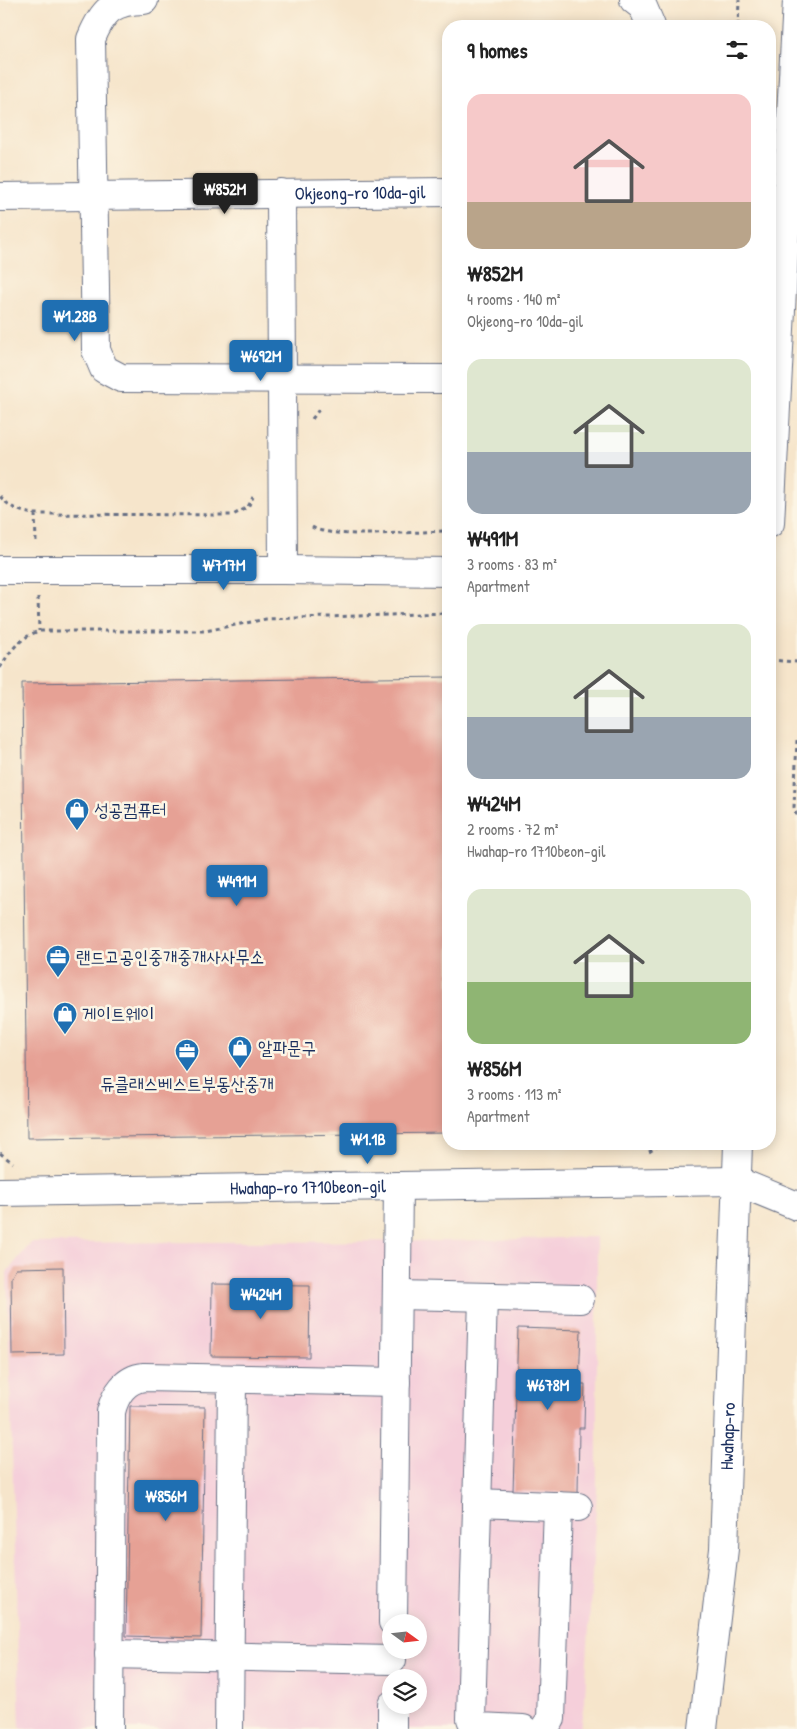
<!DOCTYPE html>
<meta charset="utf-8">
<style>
body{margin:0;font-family:"Patrick Hand","Poor Story",sans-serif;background:#f2f2f2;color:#222;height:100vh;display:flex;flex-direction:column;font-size:19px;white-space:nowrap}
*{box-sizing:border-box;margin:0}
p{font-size:16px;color:#767676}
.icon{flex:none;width:28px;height:28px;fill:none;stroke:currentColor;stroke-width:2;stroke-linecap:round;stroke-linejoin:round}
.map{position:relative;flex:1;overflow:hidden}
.details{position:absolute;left:442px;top:20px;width:334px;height:1130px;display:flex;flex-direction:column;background:#fff;border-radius:20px;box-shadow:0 2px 12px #0003}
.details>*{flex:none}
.needle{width:32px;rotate:105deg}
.buttons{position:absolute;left:382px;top:1614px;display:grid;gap:10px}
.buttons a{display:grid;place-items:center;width:45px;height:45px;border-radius:50%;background:#fff;box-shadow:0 2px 12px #0003;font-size:25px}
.price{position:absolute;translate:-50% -42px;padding:0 11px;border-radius:5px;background:#1f6fb2;color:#fff;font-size:16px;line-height:32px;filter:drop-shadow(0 1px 2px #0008)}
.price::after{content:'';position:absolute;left:50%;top:30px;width:15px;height:11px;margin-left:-8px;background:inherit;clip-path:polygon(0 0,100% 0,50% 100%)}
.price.current{background:#222;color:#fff}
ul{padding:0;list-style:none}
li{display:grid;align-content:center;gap:10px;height:265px;padding:0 25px}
li span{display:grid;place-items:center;height:155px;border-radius:15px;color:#555}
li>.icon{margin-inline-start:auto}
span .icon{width:90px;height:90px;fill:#fffc;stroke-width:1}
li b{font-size:21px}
h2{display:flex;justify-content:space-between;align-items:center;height:60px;padding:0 25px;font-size:21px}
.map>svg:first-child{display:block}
</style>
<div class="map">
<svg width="797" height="1729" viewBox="0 0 797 1729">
<rect width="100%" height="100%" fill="#fcf5e5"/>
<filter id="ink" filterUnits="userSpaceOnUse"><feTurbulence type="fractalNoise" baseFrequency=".02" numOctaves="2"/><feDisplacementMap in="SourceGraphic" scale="10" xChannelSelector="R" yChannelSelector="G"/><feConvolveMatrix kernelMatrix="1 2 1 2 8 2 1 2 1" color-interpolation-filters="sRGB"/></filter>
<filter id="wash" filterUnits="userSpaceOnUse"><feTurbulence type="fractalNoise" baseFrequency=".0096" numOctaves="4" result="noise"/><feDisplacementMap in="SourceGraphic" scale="20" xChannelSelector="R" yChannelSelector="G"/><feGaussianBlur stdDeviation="1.12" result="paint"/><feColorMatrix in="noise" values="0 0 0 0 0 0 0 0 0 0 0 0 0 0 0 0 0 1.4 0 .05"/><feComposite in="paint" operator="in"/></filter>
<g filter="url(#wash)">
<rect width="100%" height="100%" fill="#f6e5cb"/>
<path fill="#f5cfda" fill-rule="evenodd" d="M597,1237v252l-12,207 -5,33h-560l-13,-457 24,-29 414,-2zM391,1622h28v28h-28zM391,1678h28v27h-28z"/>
<g id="blocks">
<path fill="#e6a195" d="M449,677v456l-422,5 -5,-455z
M63,1267l1,87 -52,1 -1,-78 5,-9z
M212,1284l98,1 -1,72 -98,-1z
M518,1328l63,2 -2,54h6l-1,44h-5l-1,65 -65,-2z
M130,1406l75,1 -4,231 -75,-2z"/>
</g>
</g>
<g filter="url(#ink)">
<use href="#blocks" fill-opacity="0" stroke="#686f84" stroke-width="1"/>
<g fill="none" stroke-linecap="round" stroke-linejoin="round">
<defs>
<g id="minor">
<path d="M144,0c-32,1 -41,10 -53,39l5,311 8,19 17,9 328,1"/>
<path d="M634,0l9,7 8,19"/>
<path d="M281,193l2,377"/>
<path id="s1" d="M0,197l449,-5"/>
<path d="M0,570h283l166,2"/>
<path id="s2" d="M0,1192l736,-11"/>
<path d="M397,1295l183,4"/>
<path d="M483,1297l-12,422 3,6 5,2 44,2"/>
<path d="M477,1503l101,4"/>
<path d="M393,1622l5,-436"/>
<path d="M109,1654l283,6"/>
<path d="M109,1729l2,-317c4,-17 14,-33 33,-35l252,5"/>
<path d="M229,1729l3,-350"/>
<path d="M392,1729v-24"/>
<path d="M544,1729l7,-10 7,-213"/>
</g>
<g id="major">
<path d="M770,523l27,-523"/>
<path d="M736,1181l61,25"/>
<path id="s3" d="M703,1729l21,-180 14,-405"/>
</g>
</defs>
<use href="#minor" stroke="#686f84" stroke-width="30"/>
<use href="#major" stroke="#686f84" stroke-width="30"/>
<path stroke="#686f84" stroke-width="3" stroke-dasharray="4 4" stroke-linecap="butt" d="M738,26l1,-26
M312,419l8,-11
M0,496c10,12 20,16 35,18l198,1 15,-8 5,-10
M35,514l1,27
M312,527c20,13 108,4 137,4
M38,597l1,34
M770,660l27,2
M0,668c10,-17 19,-30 39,-37h166l61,-12 183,-6
M797,740l-3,67 3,11
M649,1152l12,-8
M0,1153l13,10"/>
<use href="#minor" stroke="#fff" stroke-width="28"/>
<use href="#major" stroke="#fff" stroke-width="28"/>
</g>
</g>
<defs>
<symbol id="shop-pin" viewBox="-11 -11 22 30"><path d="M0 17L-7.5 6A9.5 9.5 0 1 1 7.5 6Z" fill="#1f6fb2" stroke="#fcf5e5"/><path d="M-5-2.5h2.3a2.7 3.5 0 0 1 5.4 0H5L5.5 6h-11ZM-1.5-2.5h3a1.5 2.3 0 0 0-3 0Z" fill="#fff"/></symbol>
<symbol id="office-pin" viewBox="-11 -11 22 30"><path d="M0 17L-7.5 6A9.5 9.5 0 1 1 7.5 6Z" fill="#1f6fb2" stroke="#fcf5e5"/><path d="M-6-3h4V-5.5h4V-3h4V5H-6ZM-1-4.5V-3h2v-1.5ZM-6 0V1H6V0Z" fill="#fff"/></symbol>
</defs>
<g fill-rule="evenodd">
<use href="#shop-pin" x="63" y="796" width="28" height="38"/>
<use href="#office-pin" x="44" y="943" width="28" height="38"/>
<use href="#shop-pin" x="51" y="1000" width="28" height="38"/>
<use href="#shop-pin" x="226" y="1034" width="28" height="38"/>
<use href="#office-pin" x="173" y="1037" width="28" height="38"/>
</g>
<g text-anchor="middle" stroke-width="5" stroke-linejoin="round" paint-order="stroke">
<g font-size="18" fill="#1b2f5e" stroke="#fcf5e5">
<text dy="6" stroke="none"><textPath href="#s1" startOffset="360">Okjeong-ro 10da-gil</textPath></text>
<text dy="6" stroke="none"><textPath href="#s2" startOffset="308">Hwahap-ro 1710beon-gil</textPath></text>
<text dy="6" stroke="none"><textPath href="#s3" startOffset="294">Hwahap-ro</textPath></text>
</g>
<g font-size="18" fill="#1b2f5e" stroke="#fcf5e5" text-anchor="start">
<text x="94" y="816">성공컴퓨터</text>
<text x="76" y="963">랜드고공인중개중개사사무소</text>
<text x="82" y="1020">게이트웨이</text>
<text x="258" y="1054">알파문구</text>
<text x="187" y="1090" text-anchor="middle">듀클래스베스트부동산중개</text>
</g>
</g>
</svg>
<div class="buttons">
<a><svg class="needle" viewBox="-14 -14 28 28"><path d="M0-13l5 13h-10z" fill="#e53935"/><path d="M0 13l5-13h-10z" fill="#767676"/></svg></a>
<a><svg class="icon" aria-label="layers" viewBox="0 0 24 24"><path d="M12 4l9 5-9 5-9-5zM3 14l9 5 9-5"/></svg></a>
</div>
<b class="price current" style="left:225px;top:215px">₩852M</b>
<b class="price" style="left:75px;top:342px">₩1.28B</b>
<b class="price" style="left:261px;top:382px">₩692M</b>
<b class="price" style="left:224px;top:591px">₩717M</b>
<b class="price" style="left:237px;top:907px">₩491M</b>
<b class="price" style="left:368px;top:1165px">₩1.1B</b>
<b class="price" style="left:261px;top:1320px">₩424M</b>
<b class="price" style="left:548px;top:1411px">₩678M</b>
<b class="price" style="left:166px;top:1522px">₩856M</b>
<section class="details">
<h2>9 homes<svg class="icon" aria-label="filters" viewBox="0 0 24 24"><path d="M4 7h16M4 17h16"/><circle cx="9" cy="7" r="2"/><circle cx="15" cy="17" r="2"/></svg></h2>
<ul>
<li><span style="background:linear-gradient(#f6c9c9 70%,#b9a48a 0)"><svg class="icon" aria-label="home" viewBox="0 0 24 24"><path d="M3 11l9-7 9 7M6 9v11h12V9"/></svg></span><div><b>₩852M</b><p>4 rooms · 140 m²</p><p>Okjeong-ro 10da-gil</p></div></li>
<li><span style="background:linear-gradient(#dfe7d0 60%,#9aa5b1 0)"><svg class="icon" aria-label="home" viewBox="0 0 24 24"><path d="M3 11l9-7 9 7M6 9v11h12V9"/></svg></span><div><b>₩491M</b><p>3 rooms · 83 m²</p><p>Apartment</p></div></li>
<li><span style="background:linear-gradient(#dfe7d0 60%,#9aa5b1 0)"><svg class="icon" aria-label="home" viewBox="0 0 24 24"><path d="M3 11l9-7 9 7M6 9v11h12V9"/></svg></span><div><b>₩424M</b><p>2 rooms · 72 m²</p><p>Hwahap-ro 1710beon-gil</p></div></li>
<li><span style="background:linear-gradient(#dfe7d0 60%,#8fb573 0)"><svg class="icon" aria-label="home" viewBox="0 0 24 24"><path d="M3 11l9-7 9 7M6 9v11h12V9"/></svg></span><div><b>₩856M</b><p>3 rooms · 113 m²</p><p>Apartment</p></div></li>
</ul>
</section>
</div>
